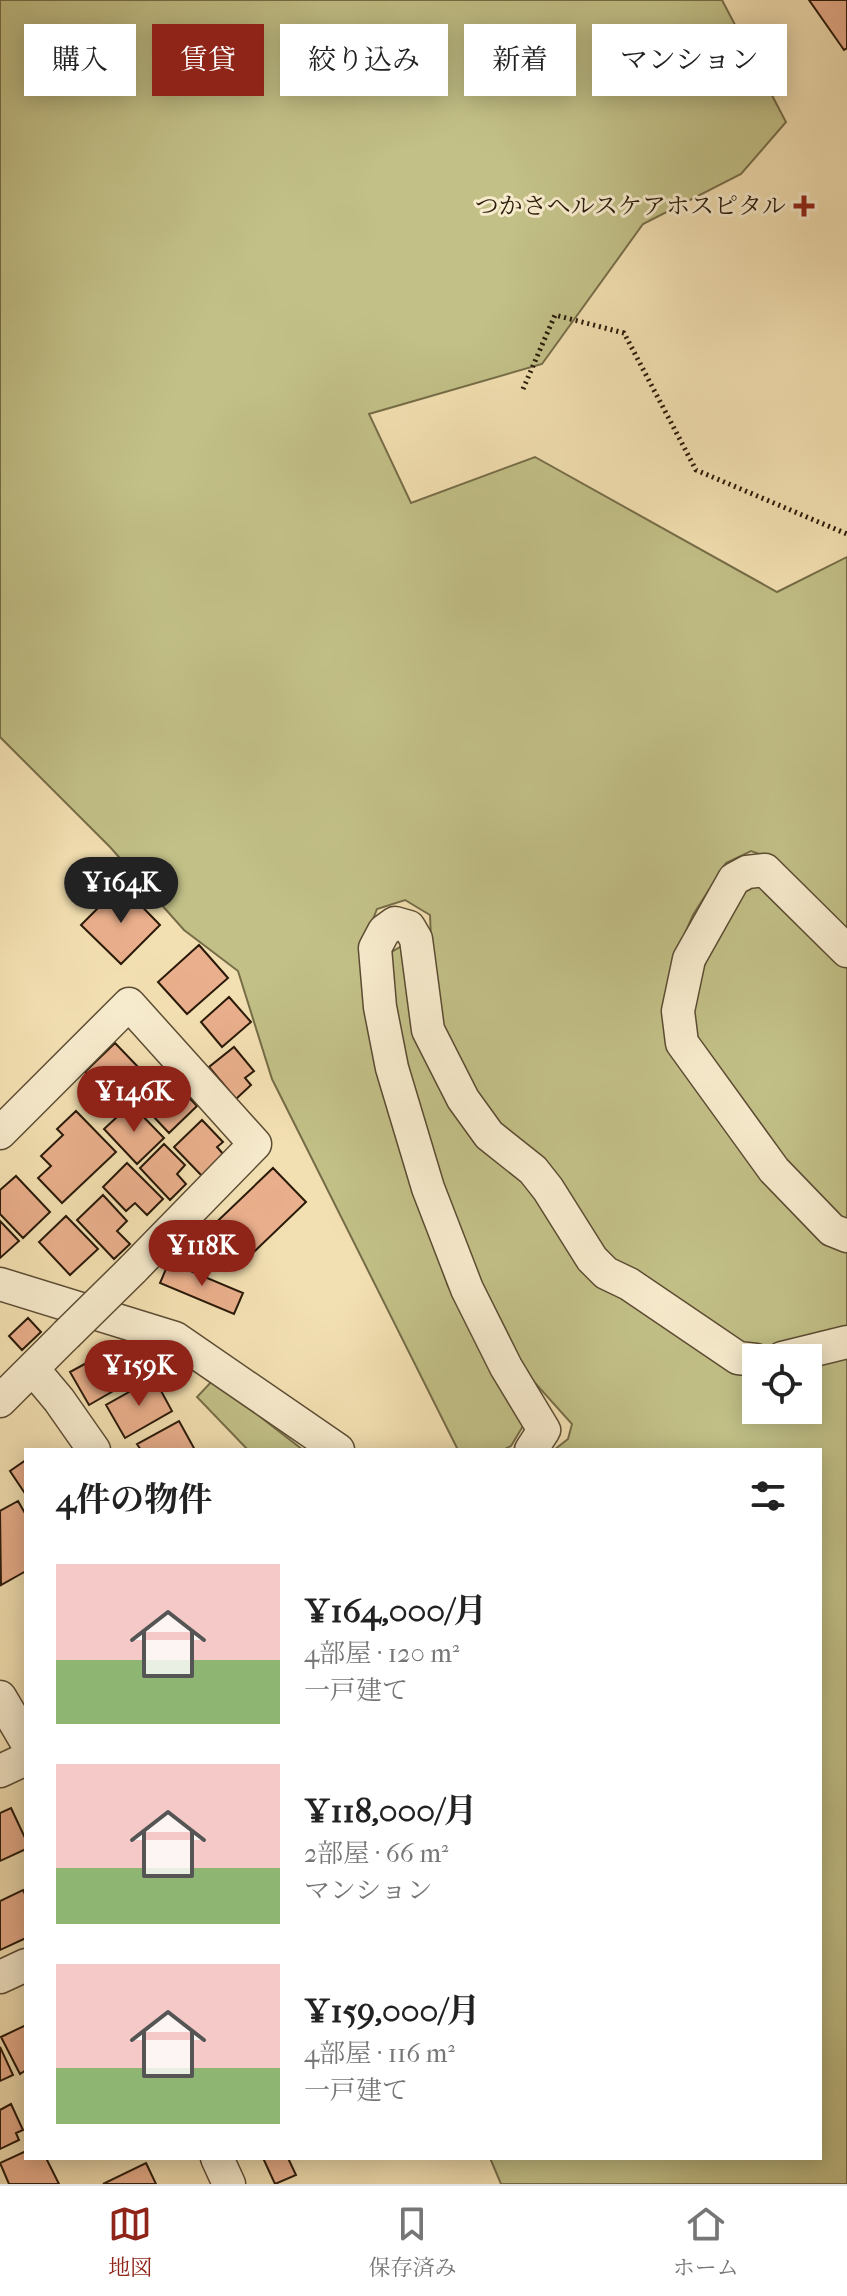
<!DOCTYPE html>
<html lang="ja">
<meta charset="utf-8">
<style>
body{margin:0;font-family:"IM FELL French Canon","Noto Serif JP",serif;background:#f2f2f2;color:#222;height:100vh;display:flex;flex-direction:column;font-size:30px;white-space:nowrap}
*{box-sizing:border-box;margin:0}
p{font-size:26px;color:#767676}
.icon{flex:none;width:44px;height:44px;fill:none;stroke:currentColor;stroke-width:2;stroke-linecap:round;stroke-linejoin:round}
.map{position:relative;flex:1;overflow:hidden}
.drawer{position:absolute;left:24px;top:1448px;width:798px;height:712px;display:flex;flex-direction:column;background:#fff;border-radius:0px;box-shadow:0 4px 20px #0003}
.drawer>*{flex:none}
.guide{position:absolute;left:24px;top:24px;width:800px;height:72px;display:flex;gap:16px}
.controls{position:absolute;left:742px;top:1344px;display:grid;gap:16px}
.controls a{display:grid;place-items:center;width:80px;height:80px;border-radius:0px;background:#fff;box-shadow:0 4px 20px #0003;font-size:40px}
.price{position:absolute;translate:-50% -68px;padding:0 18px;border-radius:28px;background:#8f2418;color:#fff;font-size:26px;line-height:52px;filter:drop-shadow(0 2px 4px #0008)}
.price::after{content:'';position:absolute;left:50%;top:48px;width:24px;height:18px;margin-left:-12px;background:inherit;clip-path:polygon(0 0,100% 0,50% 100%)}
.price.selected{background:#222;color:#fff}
ul{padding:0;list-style:none}
li{display:flex;align-items:center;gap:24px;height:200px;padding:0 32px}
li span{display:grid;place-items:center;flex:none;width:224px;height:160px;border-radius:0px;color:#555}
li>.icon{margin-inline-start:auto}
span .icon{width:96px;height:96px;fill:#fffc;stroke-width:1}
li b{font-size:34px}
h2{display:flex;justify-content:space-between;align-items:center;height:96px;padding:0 32px;font-size:34px}
.tag{padding:0 28px;border-radius:0px;background:#fff;box-shadow:0 4px 20px #0003;font-size:28px;line-height:72px}
.tag.selected{background:#8f2418;color:#fff}
.tab-bar{display:flex;justify-content:space-around;align-items:center;height:112px;border-top:2px solid #e0e0e0;background:#fff;font-size:22px;color:#767676}
.tab-bar a{display:grid;justify-items:center;gap:4px}
.tab-bar .selected{color:#8f2418}
.map>svg:first-child{display:block}
</style>
<div class="map">
<svg width="847" height="2184" viewBox="0 0 847 2184">
<rect width="100%" height="100%" fill="#f3e0b2"/>
<filter id="stains"><feTurbulence type="fractalNoise" baseFrequency=".0025" numOctaves="4"/><feColorMatrix values="0 0 0 0 .2 0 0 0 0 .09 0 0 0 0 .02 0 0 0 .5 -.17"/></filter>
<radialGradient id="worn" r=".72"><stop offset=".6" stop-color="#630" stop-opacity="0"/><stop offset="1" stop-color="#630" stop-opacity=".3"/></radialGradient>
<path fill="#c2c087" stroke="#766d48" stroke-width="2" d="M0,0h722l64,122 -45,52 -98,50 -101,140 -173,50 42,89 124,-46 242,135 70,-35v377l-76,-76 -20,-7 -25,12 -33,52 -20,46 -6,73 180,214v86l-92,17 -152,-93 -107,-129 -50,-81 -13,-59 -3,-74 -25,-15 -28,9 -13,33 33,194 51,150 78,135 -15,25 -8,4h-45l-186,-371 -34,-108 -54,-41 -74,-83 -110,-110z
M751,885l14,3 82,79v258l-65,-62 -89,-131 -1,-35 26,-66 16,-31z
M400,947l8,6 9,81 120,153 29,59 190,126v38h52v-46l39,-12v832h-346l-11,-26h330v-708h-266l14,-11 4,-15 -63,-70 -86,-212 -32,-120 -1,-69z
M213,1380l90,70h-55l-51,-53z"/>
<path fill="#eaaf8c" stroke="#291a09" stroke-width="2" d="M809,0h38v48l-3,2z
M121,885l39,40 -39,39 -40,-39z
M199,945l29,33 -41,36 -29,-32z
M229,997l22,25 -29,25 -21,-25z
M115,1043l25,26 -30,29 -25,-26z
M234,1047l20,24 -9,7 6,7 -15,14 -27,-32z
M163,1070l34,36 -28,27 -34,-36z
M131,1104l33,34 -27,26 -33,-35z
M76,1111l40,41 -54,51 -24,-25 13,-12 -10,-10 22,-21 -6,-6z
M202,1120l21,22 -6,5 7,8 -22,21 -28,-29z
M164,1144l21,21 -8,9 9,10 -16,16 -30,-32z
M127,1163l36,36 -16,16 -12,-12 -9,8 -23,-24z
M273,1168l33,34 -70,67 -33,-34z
M16,1176l34,36 -27,26 -23,-24v-24z
M103,1195l24,26 -10,10 13,13 -16,15 -37,-39z
M66,1216l32,33 -28,26 -31,-33z
M0,1221l19,20 -19,17z
M169,1262l74,31 -9,21 -74,-31z
M28,1318l13,14 -19,18 -13,-14z
M101,1355l4,7 9,-5 7,11 6,-3 7,14 -45,26 -19,-33z
M154,1378l18,33 -47,27 -19,-33z
M179,1421l16,29h-54l-4,-6z
M26,1460v35l-16,-24z
M18,1501l8,14v56l-25,14 -1,-74z
M11,1808l15,32v9l-26,12v-48z
M23,1890l3,6v42l-26,12v-49z
M26,2025v45l-6,4 -19,-37z
M0,2047l13,28 -13,6z
M11,2104l12,26 -7,3 3,7 -19,9v-39z
M26,2151v7h20l13,26h-50l-9,-21z
M263,2158h25l8,17 -21,9z
M146,2163l10,21h-53z"/>
<g fill="none" stroke-linecap="round" stroke-linejoin="round">
<defs>
<path id="minor" d="M847,951l-82,-81 -18,2 -13,7 -45,80 -11,52 4,32 92,127 58,60 15,6
M0,1133l129,-129 126,140 -122,125
M0,1284l175,54 163,112
M782,1358l65,-16
M33,1369l26,31 35,50
M0,1401l66,-66
M531,1450l13,-20 -38,-63 -39,-78 -39,-101 -36,-120 -12,-61 -5,-59 9,-17 11,-8 14,4 7,12 12,91 35,69 26,36 44,35 15,19 44,70 14,14 23,11 109,74 18,2
M0,1697l26,44
M0,1771l26,-12
M0,1977l26,-12
M217,2158l12,26"/>
</defs>
<use href="#minor" stroke="#5c4c33" stroke-width="35"/>
<path stroke="#291a09" stroke-width="5" stroke-dasharray="2 4" stroke-linecap="butt" d="M523,389l32,-74 69,18 72,137 151,64"/>
<use href="#minor" stroke="#f7ebcd" stroke-width="32"/>
<defs>
<path id="minor-bridge" d="M66,1335l67,-66"/>
</defs>
<use href="#minor-bridge" stroke="#5c4c33" stroke-width="35" stroke-linecap="butt"/>
<use href="#minor-bridge" stroke="#f7ebcd" stroke-width="32"/>
</g>
<path fill="#8f2418" stroke="#f7ebcd" stroke-width="3" d="M800 194h8v8h8v8h-8v8h-8v-8h-8v-8h8z"/>
<g text-anchor="middle" stroke-width="6" stroke-linejoin="round" paint-order="stroke">
<g font-size="24" fill="#291a09" stroke="#f7ebcd" text-anchor="end">
<text x="786" y="214">つかさヘルスケアホスピタル</text>
</g>
</g>
<rect width="100%" height="100%" filter="url(#stains)"/>
<rect width="100%" height="100%" fill="url(#worn)"/>
</svg>
<div class="controls">
<a><svg class="icon" aria-label="locate" viewBox="0 0 24 24"><circle cx="12" cy="12" r="6"/><path d="M12 2v4M12 18v4M2 12h4M18 12h4"/></svg></a>
</div>
<b class="price selected" style="left:121px;top:925px">¥164K</b>
<b class="price" style="left:134px;top:1134px">¥146K</b>
<b class="price" style="left:202px;top:1288px">¥118K</b>
<b class="price" style="left:139px;top:1408px">¥159K</b>
<div class="guide">
<a class="tag">購入</a>
<a class="tag selected">賃貸</a>
<a class="tag">絞り込み</a>
<a class="tag">新着</a>
<a class="tag">マンション</a>
</div>
<section class="drawer">
<h2>4件の物件<svg class="icon" aria-label="filters" viewBox="0 0 24 24"><path d="M4 7h16M4 17h16"/><circle cx="9" cy="7" r="2"/><circle cx="15" cy="17" r="2"/></svg></h2>
<ul>
<li><span style="background:linear-gradient(#f6c9c9 60%,#8fb573 0)"><svg class="icon" aria-label="home" viewBox="0 0 24 24"><path d="M3 11l9-7 9 7M6 9v11h12V9"/></svg></span><div><b>¥164,000/月</b><p>4部屋 · 120 m²</p><p>一戸建て</p></div></li>
<li><span style="background:linear-gradient(#f6c9c9 65%,#8fb573 0)"><svg class="icon" aria-label="home" viewBox="0 0 24 24"><path d="M3 11l9-7 9 7M6 9v11h12V9"/></svg></span><div><b>¥118,000/月</b><p>2部屋 · 66 m²</p><p>マンション</p></div></li>
<li><span style="background:linear-gradient(#f6c9c9 65%,#8fb573 0)"><svg class="icon" aria-label="home" viewBox="0 0 24 24"><path d="M3 11l9-7 9 7M6 9v11h12V9"/></svg></span><div><b>¥159,000/月</b><p>4部屋 · 116 m²</p><p>一戸建て</p></div></li>
</ul>
</section>
</div>
<nav class="tab-bar">
<a class="selected"><svg class="icon" aria-label="map" viewBox="0 0 24 24"><path d="M3 6l6-2 6 2 6-2v14l-6 2-6-2-6 2zM9 4v14M15 6v14"/></svg>地図</a>
<a><svg class="icon" aria-label="saved" viewBox="0 0 24 24"><path d="M7 4h10v16l-5-4-5 4z"/></svg>保存済み</a>
<a><svg class="icon" aria-label="home" viewBox="0 0 24 24"><path d="M3 11l9-7 9 7M6 9v11h12V9"/></svg>ホーム</a>
</nav>
